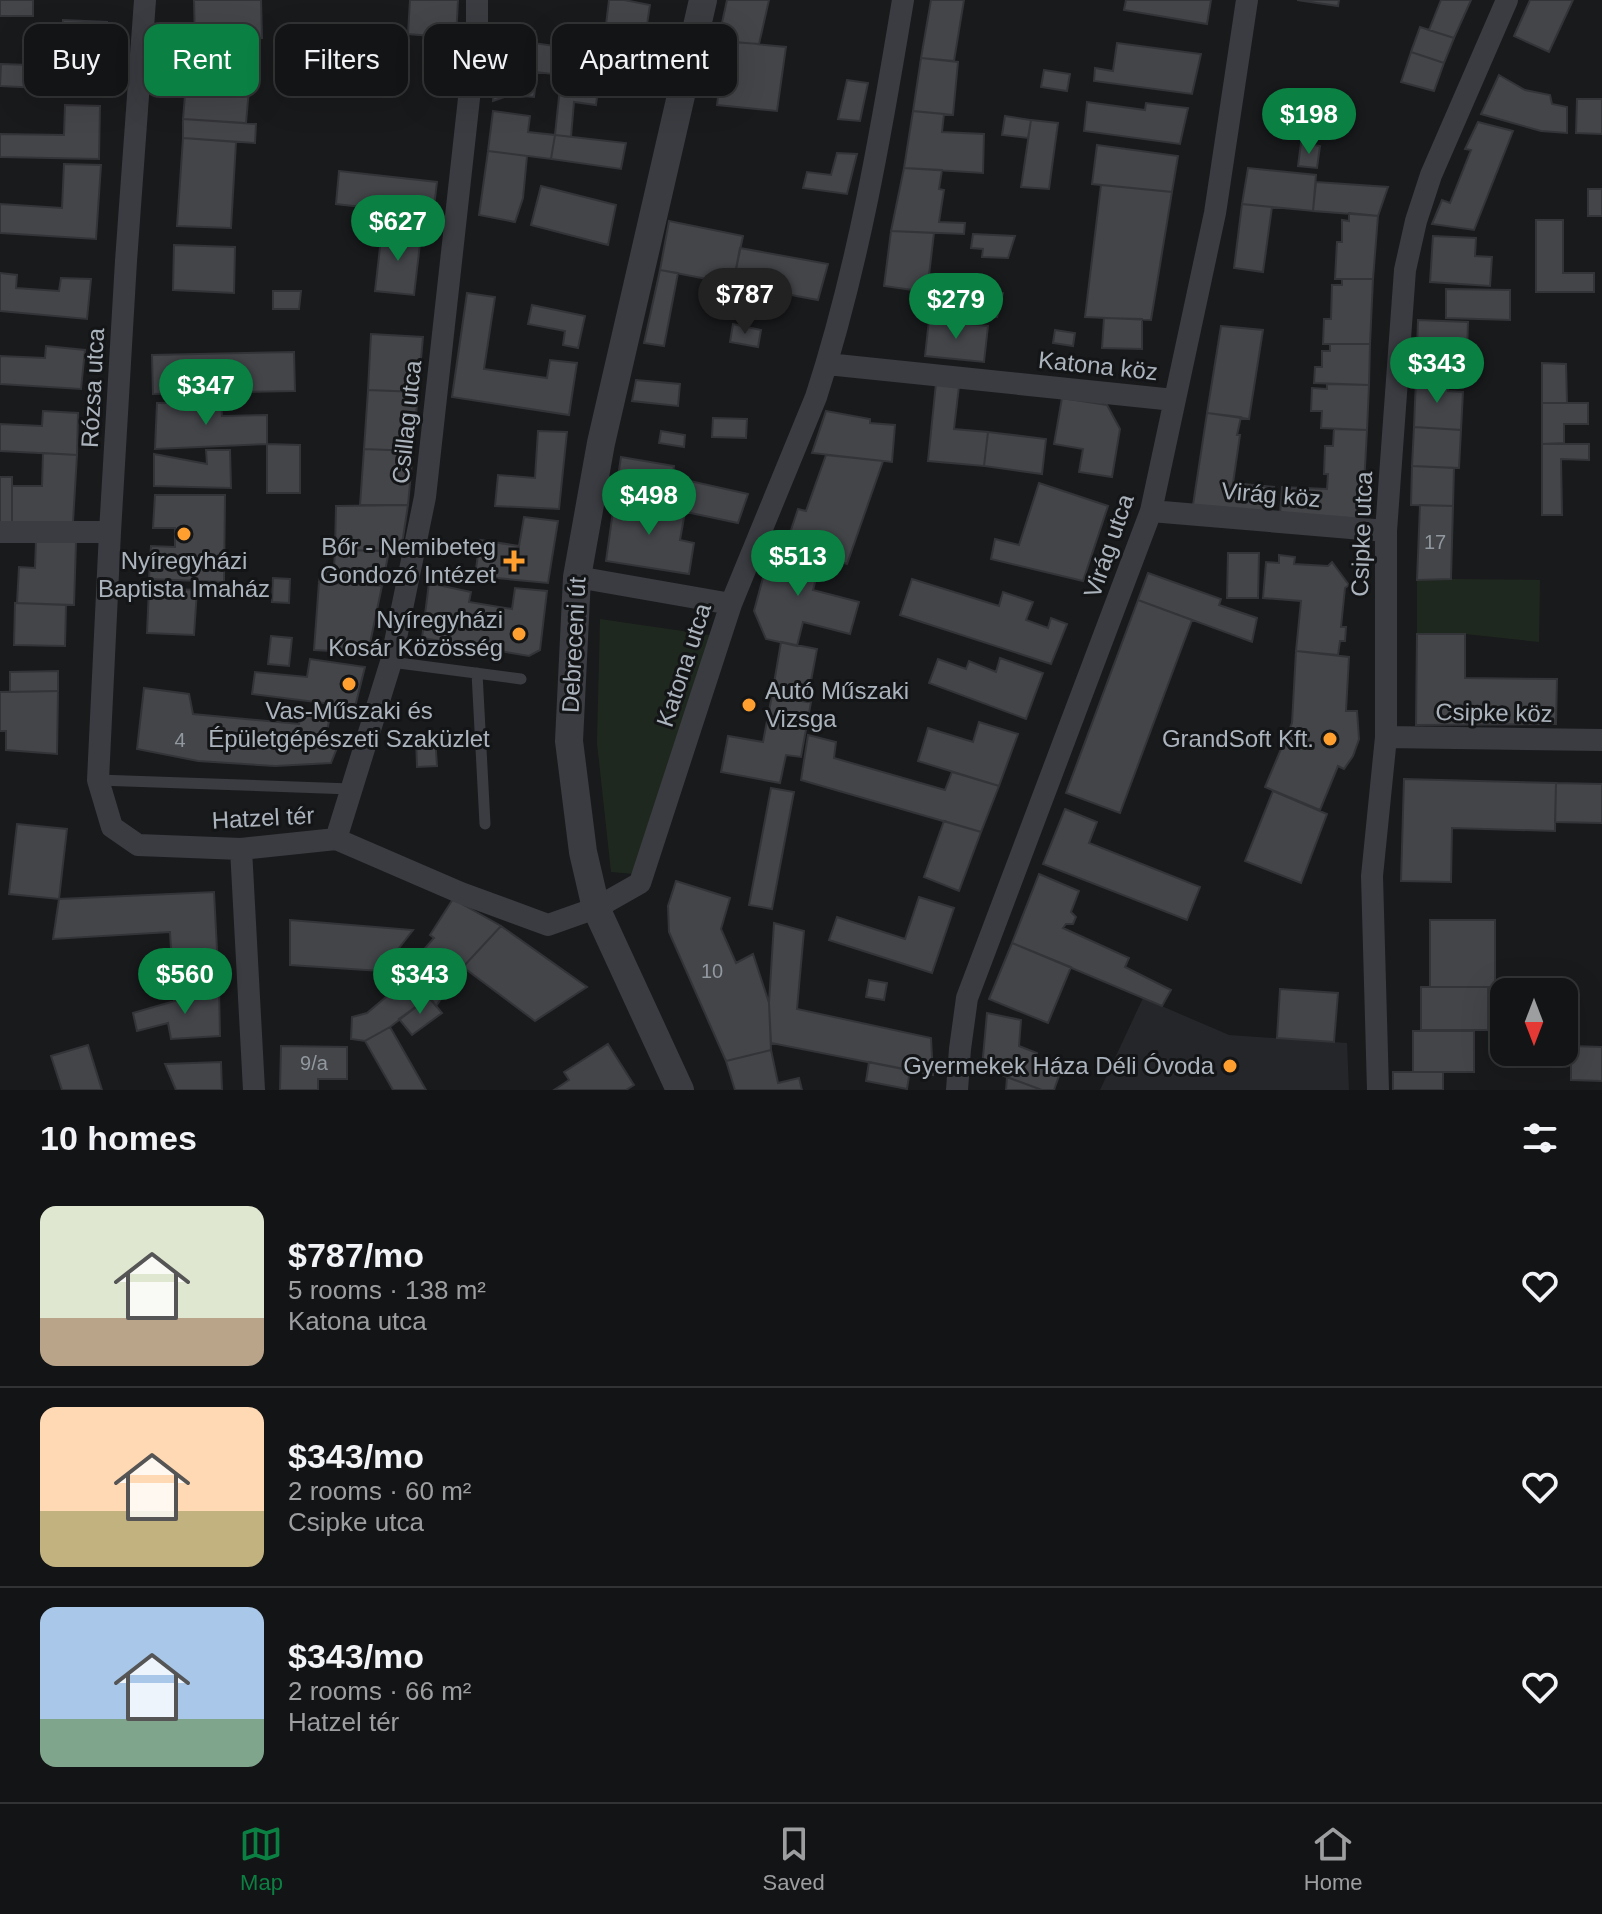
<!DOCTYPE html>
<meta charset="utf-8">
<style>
body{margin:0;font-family:Helvetica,sans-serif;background:#202122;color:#f1f3f6;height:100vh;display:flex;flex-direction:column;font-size:30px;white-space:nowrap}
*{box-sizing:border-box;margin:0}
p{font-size:26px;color:#9d9ea0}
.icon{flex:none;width:44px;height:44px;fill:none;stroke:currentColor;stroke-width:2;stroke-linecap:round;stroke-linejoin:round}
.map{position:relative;height:1090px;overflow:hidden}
.side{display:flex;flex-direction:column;background:#131415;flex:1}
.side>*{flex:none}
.banner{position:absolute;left:24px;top:24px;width:800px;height:72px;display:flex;gap:16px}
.needle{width:52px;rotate:180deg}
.fabs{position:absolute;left:1490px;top:978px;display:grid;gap:16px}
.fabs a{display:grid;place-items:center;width:88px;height:88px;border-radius:16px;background:#131415;box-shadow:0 8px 32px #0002,0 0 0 2px #323334;font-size:40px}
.price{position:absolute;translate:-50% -68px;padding:0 18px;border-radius:28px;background:#0b8043;color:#fff;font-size:26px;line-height:52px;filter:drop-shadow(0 2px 4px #0008)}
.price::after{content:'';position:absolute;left:50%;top:48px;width:24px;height:18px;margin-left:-12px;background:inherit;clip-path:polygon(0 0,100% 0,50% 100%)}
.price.on{background:#222;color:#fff}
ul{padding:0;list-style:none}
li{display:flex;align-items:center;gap:24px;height:200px;padding:0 40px}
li+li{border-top:2px solid #323334}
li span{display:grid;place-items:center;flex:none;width:224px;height:160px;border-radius:16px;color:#555}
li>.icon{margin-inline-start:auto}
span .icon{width:96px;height:96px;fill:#fffc;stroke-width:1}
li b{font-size:34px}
h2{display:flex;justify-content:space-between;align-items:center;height:96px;padding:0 40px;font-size:34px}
.chip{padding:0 28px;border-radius:16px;background:#131415;box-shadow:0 8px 32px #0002,0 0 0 2px #323334;font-size:28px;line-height:72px}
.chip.on{background:#0b8043;color:#fff}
.dock{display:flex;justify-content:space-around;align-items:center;height:112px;border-top:2px solid #323334;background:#131415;font-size:22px;color:#9d9ea0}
.dock a{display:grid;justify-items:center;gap:4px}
.dock .on{color:#0b8043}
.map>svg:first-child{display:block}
</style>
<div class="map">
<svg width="1602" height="1090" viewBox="0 0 1602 1090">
<rect width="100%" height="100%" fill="#191a1c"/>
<path fill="#252629" d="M1143,998l86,37 118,8 2,47h-249z"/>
<path fill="#1f281f" d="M1451,579l89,1 -1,62 -74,-8h-48v-54z
M600,619l110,16 -75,239 -24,-2 -14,-129z"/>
<path fill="#434549" stroke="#333438" stroke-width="2" d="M0,0h33v16h-33z
M194,0h67l1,38 -67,2z
M410,0h48l-2,38 -48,-4z
M609,0h15l26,5 -13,84 -38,-6z
M727,0h42l-10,44 -41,-3z
M931,0h33l-10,61 -33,-3z
M1126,0h85l-4,24 -83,-14z
M1297,0h42l-1,6z
M1441,0h30l-17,38 -25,-8z
M1530,0h43l-24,52 -35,-16z
M63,20l44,2 -2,46 -44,-2z
M500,26l35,5 -2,12 29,4 -2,28 -64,-8z
M1420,27l34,11 -10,25 -33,-11z
M725,41l61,6 -9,64 -60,-6z
M1117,43l84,11 -9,40 -98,-13 1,-13 18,3z
M1411,52l33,11 -10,28 -33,-9z
M921,58l37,4 -5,53 -40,-4z
M1,64l60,2 -1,23 -60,-3z
M496,67l41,5 -3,25 -24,-2 -17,6z
M1044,70l26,4 -3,17 -26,-4z
M1499,75l26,15 25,5 2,9 15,3v26l-26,-2 -60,-17z
M561,78l38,5 -3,22 -22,-3 -3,35 -16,-2z
M847,80l21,3 -8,38 -22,-2z
M186,84l63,5 -3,34 -63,-4z
M1577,99h25v35l-26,-1z
M1087,102l58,8 1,-7 42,5 -8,36 -96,-13z
M65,105l35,1 -1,53 -99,-2v-23l64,1z
M493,111l37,5 -2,16 27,3 -4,24 -63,-8z
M913,111l31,3 -2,18 42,2 -1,39 -79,-5z
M1005,116l26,4 -3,18 -26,-3z
M183,119l73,5 -1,19 -72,-5z
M1031,120l27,3 -9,66 -28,-2z
M1478,122l35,9 -39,99 -42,-6 10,-24 8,3 21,-53 -6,-1z
M555,135l71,8 -5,26 -70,-10z
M183,138l53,4 -5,86 -54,-2z
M1301,143l19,3 -3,22 -19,-2z
M1097,145l81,11 -6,36 -80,-8z
M488,151l39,5 -4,42 -8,24 -36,-7z
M837,153l20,1 -10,40 -44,-6 4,-16 24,3z
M64,164l37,1 -5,74 -96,-6v-29l62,4z
M904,168l38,2 -3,19 5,1 -5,32 26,1 -1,11 -73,-3z
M1248,168l68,7 -3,36 -71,-7z
M339,171l98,11 -4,33 -97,-11z
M1316,182l72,5 -10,29 -65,-5z
M1101,185l71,7 -21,128 -66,-3z
M541,186l75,19 -8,40 -77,-20z
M1588,189h14v27h-14z
M1242,204l30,3 -9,65 -29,-4z
M1349,213l29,3 -5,63h-38l2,-37h5v-22l7,1z
M1536,220h27v53h31v19h-58z
M669,221l74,15 -10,48 -73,-14z
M382,230l39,5 -7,60 -39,-4z
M891,231l43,2 -7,59 -43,-6z
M973,234l42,2 -7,22 -26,-1 1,-8 -12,-1z
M1433,236l43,2 -1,18 17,1 -2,29 -60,-4z
M174,245l61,2 -1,46 -61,-3z
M740,248l88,16 -10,36 -85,-16z
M660,270l18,3 -14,73 -20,-3z
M0,273l17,2 -1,13 43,3 2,-13 30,1 -4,40 -87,-8z
M1342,279h31l-3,65h-47l1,-25h7l1,-34h10z
M937,285l66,8 -6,24 -14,-2 2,-6 -51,-5z
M1446,289l64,1v30l-64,-2z
M273,291h28l-2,18h-26z
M467,293l28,4 -11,72 63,9 3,-18 27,3 -8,52 -117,-18z
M532,305l53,11 -7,32 -15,-3 2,-14 -37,-7z
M1104,318l38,1v30l-40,-1z
M929,320l59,6 -4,36 -59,-6z
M1418,320l50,2 -2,59 -50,-2z
M733,324l28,6 -3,17 -28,-5z
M1221,326l42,4 -14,89 -42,-6z
M1055,330l20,3 -2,13 -20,-3z
M371,334l52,3 -5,55 -50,-2z
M1330,344h40l-1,41 -55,-2 1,-16h7v-16h8z
M46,346l39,4 -4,39 -81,-5v-28l45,2z
M294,352l1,39 -142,3 -1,-39z
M1542,363l24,1 1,39h-25z
M1416,379l33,1 -1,11 15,1 -2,38 -47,-3z
M636,380l44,4 -2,22 -46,-5z
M936,383l23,3 -5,43 34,3 -4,34 -56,-5z
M1327,384l42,1 -2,45 -46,-2 1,-17h-11l1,-23 15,1z
M368,390l50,2 -5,59 -49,-2z
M1062,398l45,7 13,24 -8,48 -33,-5 4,-23 -29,-5z
M221,402l1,14 45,-1v29l-112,5 2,-46z
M1542,403h46v21h-24v19l-22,1z
M43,411l35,2 -1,42 -77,-4v-27l42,2z
M826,411l44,8v4l25,2 -3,37 -80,-9z
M1207,413l34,4 -4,18h3l-7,48 41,4 -2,26 -79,-8z
M713,418l34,1 -1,19 -34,-1z
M1414,427l47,3 -2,38 -47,-2z
M1334,429l33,1 -5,92 -82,-8 2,-27 45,2 1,-15h-4l1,-28h8z
M538,431l29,1 -8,77 -64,-3 3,-31 37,3z
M661,431l24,4 -1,12 -25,-4z
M988,432l58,7 -4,35 -58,-8z
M267,444l33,1v48h-33z
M1542,444h47v16l-28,-1 1,56h-20z
M364,449l49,2 -5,54h-48z
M206,450h24l1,38 -77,-2v-32l53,10z
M43,453l34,2 -4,67h-61v-36h30z
M826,455l57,6 -36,103 -61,-19 12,-36 8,2z
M621,457l53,9 -2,11 76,17 -10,29 -123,-26z
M1412,466l42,2 -1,38 -42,-1z
M0,477h12v45h-12z
M1039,483l69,23 -25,75 -92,-22 4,-20 24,6z
M155,495h70l-1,87 -75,-3 2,-33 24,1v-19h-22z
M615,497l70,15 -5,28 14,3 -5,31 -83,-13z
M408,505l-7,46 -66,-1 1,-44z
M1420,505l33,1 -2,73 -34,1z
M524,517l34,4 -10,62 -73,-7 5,-36 39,6z
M36,541l40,1 -2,63 -57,-2 2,-36 16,1z
M773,541l49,15 -9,34 46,12 -9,32 -47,-12 -6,24 -31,-7 -12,-28z
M335,550l54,1 -7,35 -63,-4 3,-15 12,1z
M1228,553h31l-1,45h-31z
M1279,555l16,2 -1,7 34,2 4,-4 17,23 -4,3 -4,39h5l-1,14h-5l-2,14 -42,-4 5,-50 -38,-3 3,-36 13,1z
M1148,573l73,26 -2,6 38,13 -5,24 -114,-42z
M273,578l17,1 -1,24 -17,-1z
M912,579l87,27 4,-14 30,10 -7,18 22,8 3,-10 16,6 -16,40 -151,-49z
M319,582l63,4 -14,67 -54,-3z
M429,583l42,9 -2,10 43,7 3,-21 32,3 -7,59 -11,6 -107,-18z
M149,588l48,2 -3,45 -47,-2z
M1138,600l54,20 -72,193 -54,-20z
M15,603l51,2 -1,41 -51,-1z
M1417,634h48v44l92,1 -1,45 -140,1z
M271,636l21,2 -3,28 -21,-2z
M781,642l36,7 -10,53 -35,-7z
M1296,651l53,6 -3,54h11l2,28 -6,17 -9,13 -6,-3 -18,44 -55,-23 27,-64z
M1000,658l43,15 -17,46 -97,-36 9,-24 28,10 3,-8 27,11z
M310,659l55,8 -10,40 -103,-13 3,-22 52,5z
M58,671v20l-48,1v-20z
M144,688l45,6 4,20 106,10 2,-10 29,3 -4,18 15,3 -10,25 -56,3 -77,-5 -61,-12z
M58,691l-1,63 -51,-4v-19h-6v-39z
M772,695l39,7 -10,55 -15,-2 -6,28 -59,-11 7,-36 35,6z
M979,722l39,12 -19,52 -81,-25 10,-33 45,14z
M808,735l28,7 -2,16 111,32 7,-18 47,14 -18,46 -180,-52z
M435,736l2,30 -20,1 -1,-30z
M1404,779l152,4 -1,48 -103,-3 -1,54 -50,-1z
M1556,783l46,1v39l-47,-1z
M771,788l23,4 -22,117 -23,-4z
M1273,791l54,23 -26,69 -56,-22z
M1065,809l32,13 -8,21 111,44 -13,33 -144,-56z
M944,821l37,11 -22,59 -35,-14z
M17,824l50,5 -8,70 -50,-5z
M1039,874l40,17 -8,21 5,5 -3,7h-7l-3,4 66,30 -4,9 46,23 -9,16 -150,-63z
M676,881l54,17 -9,31 15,34 17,-9 16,49 2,47 -45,11 -57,-129 -1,-26z
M214,892l5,96 -45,12 -4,-68 -117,7 6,-40z
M919,897l35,11 -22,65 -103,-33 8,-23 68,22z
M453,899l48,27 -38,41 -27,39 -30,-36 28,-32 -4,-3z
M290,920l123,10 -32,41 -91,-6z
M1430,920h65v67h-65z
M774,923l30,8 -7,78 134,29 2,37 -162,-32 -2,-40z
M501,926l86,61 -52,34 -72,-54z
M1012,943l59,24 -23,56 -59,-24z
M411,976l18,21 -39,30 -25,14 -14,-2 1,-22 15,-4z
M869,980l18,3 -3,17 -18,-3z
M1421,987h67v43h-67z
M219,988l1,48 -49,3 -3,-16 -31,8 -4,-18z
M1280,989l58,4 -4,49 -57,-4z
M429,997l13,16 -30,22 -13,-16z
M987,1013l34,7 -2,26 18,7 -2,6 26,11 -7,20h-12l-60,-22z
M390,1027l36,63h-33l-28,-49z
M1413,1031h61v41h-61z
M608,1044l26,41 -8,5h-72l15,-10 -5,-8z
M88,1045l14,45h-40l-11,-34z
M281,1046l66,1v32h-29v11h-38z
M1571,1046l31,1v34l-31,-1z
M771,1050l7,33 21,-5 3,12h-67l-9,-29z
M1511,1052h29l-1,14 -28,-1z
M221,1062l1,28h-46l-11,-26z
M869,1062l41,8 -3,19 -41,-8z
M1393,1072h50v18h-50z
M1007,1077l35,13h-36z"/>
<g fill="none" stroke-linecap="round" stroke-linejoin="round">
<path stroke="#3a3c41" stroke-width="11" d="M391,662l130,17
M477,673l8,151
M98,780l253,9"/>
<path stroke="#3a3c41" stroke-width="22" d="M145,0l-19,261 -16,271 -12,248 14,47 26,18 103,4 95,-10 125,54 87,32 48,-17 44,-25 91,-279 85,-207c42,-129 65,-264 87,-397
M827,364l347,36
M1151,511l235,20
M0,532h110
M577,577l154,27
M1386,737l216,3
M336,839l55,-177 34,-165 52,-471v-26
M241,849l13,241
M957,1090l3,-41 7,-51 184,-487 64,-298 32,-213
M1378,1090l-6,-214 14,-139v-206l19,-261 11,-49 15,-46 76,-175"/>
<path stroke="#3a3c41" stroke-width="28" d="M680,1090l-84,-182 -13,-56 -14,-111 8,-164 24,-134 102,-443"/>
</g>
<g fill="#ff9f2f" stroke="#141517" stroke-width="3">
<circle cx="184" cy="534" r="8"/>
<path d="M510 549h8v8h8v8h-8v8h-8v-8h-8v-8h8z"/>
<circle cx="519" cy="634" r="8"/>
<circle cx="349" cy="684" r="8"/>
<circle cx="749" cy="705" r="8"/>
<circle cx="1330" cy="739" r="8"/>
<circle cx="1230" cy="1066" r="8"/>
</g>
<g text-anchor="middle" stroke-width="6" stroke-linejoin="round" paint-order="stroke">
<g font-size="20" fill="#91989f">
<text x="1435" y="549">17</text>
<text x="180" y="747">4</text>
<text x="712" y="978">10</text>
<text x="314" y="1070">9/a</text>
</g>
<g font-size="24" fill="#abb3bc" stroke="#141517">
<text transform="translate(1098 366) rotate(6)" y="8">Katona köz</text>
<text transform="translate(93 388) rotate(-87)" y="8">Rózsa utca</text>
<text transform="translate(407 422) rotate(-84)" y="8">Csillag utca</text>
<text transform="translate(1271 495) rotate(5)" y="8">Virág köz</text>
<text transform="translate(1362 534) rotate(-88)" y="8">Csipke utca</text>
<text transform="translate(1109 546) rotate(-71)" y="8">Virág utca</text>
<text transform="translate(574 645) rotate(-87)" y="8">Debreceni út</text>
<text transform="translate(684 665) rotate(-72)" y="8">Katona utca</text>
<text transform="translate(1494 713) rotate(1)" y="8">Csipke köz</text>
<text transform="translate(263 818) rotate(-3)" y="8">Hatzel tér</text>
</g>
<g font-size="24" fill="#abb3bc" stroke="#141517" text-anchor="end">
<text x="496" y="555">Bőr - Nemibeteg<tspan x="496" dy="28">Gondozó Intézet</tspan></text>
<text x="184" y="569" text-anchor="middle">Nyíregyházi<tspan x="184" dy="28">Baptista Imaház</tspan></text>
<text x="503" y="628">Nyíregyházi<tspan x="503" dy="28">Kosár Közösség</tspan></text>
<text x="765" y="699" text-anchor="start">Autó Műszaki<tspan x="765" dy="28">Vizsga</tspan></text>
<text x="349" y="719" text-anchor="middle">Vas-Műszaki és<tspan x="349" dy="28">Épületgépészeti Szaküzlet</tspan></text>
<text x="1314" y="747">GrandSoft Kft.</text>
<text x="1214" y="1074">Gyermekek Háza Déli Óvoda</text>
</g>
</g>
</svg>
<div class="fabs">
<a><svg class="needle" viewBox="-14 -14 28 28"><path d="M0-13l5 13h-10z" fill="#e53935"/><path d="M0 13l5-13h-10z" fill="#9d9ea0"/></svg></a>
</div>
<b class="price" style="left:1309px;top:156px">$198</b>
<b class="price" style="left:398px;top:263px">$627</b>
<b class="price on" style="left:745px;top:336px">$787</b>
<b class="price" style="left:956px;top:341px">$279</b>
<b class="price" style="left:1437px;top:405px">$343</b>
<b class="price" style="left:206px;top:427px">$347</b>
<b class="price" style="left:649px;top:537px">$498</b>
<b class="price" style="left:798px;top:598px">$513</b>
<b class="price" style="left:185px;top:1016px">$560</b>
<b class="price" style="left:420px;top:1016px">$343</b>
<div class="banner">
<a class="chip">Buy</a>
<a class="chip on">Rent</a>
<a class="chip">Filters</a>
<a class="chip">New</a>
<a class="chip">Apartment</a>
</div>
</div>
<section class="side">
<h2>10 homes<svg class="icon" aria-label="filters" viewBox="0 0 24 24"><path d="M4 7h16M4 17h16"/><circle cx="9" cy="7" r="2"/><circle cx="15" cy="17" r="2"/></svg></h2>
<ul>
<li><span style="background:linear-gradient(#dfe7d0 70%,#b9a48a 0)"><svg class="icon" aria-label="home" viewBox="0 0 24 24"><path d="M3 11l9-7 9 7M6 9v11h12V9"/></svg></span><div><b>$787/mo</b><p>5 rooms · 138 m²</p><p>Katona utca</p></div><svg class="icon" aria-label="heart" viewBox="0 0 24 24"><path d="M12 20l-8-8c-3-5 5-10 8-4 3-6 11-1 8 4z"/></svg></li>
<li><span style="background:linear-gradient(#ffd9b3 65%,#c2b280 0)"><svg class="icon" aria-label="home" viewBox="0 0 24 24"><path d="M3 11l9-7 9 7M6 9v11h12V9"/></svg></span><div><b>$343/mo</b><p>2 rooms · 60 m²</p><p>Csipke utca</p></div><svg class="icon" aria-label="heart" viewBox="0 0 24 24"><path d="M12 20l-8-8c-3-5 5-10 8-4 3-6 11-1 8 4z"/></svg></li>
<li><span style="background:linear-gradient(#a9c7e8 70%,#7fa58c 0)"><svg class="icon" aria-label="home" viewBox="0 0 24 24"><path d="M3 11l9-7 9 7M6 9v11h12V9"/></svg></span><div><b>$343/mo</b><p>2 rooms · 66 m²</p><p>Hatzel tér</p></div><svg class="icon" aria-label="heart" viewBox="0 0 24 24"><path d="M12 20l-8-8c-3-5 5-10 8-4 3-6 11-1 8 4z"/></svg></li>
</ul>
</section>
<nav class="dock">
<a class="on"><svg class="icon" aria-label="map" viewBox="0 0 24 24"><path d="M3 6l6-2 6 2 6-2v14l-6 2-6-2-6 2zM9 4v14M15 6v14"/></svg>Map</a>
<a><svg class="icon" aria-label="saved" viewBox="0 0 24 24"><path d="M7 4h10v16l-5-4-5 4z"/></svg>Saved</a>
<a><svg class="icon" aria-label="home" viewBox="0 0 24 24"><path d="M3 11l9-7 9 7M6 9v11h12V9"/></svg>Home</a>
</nav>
